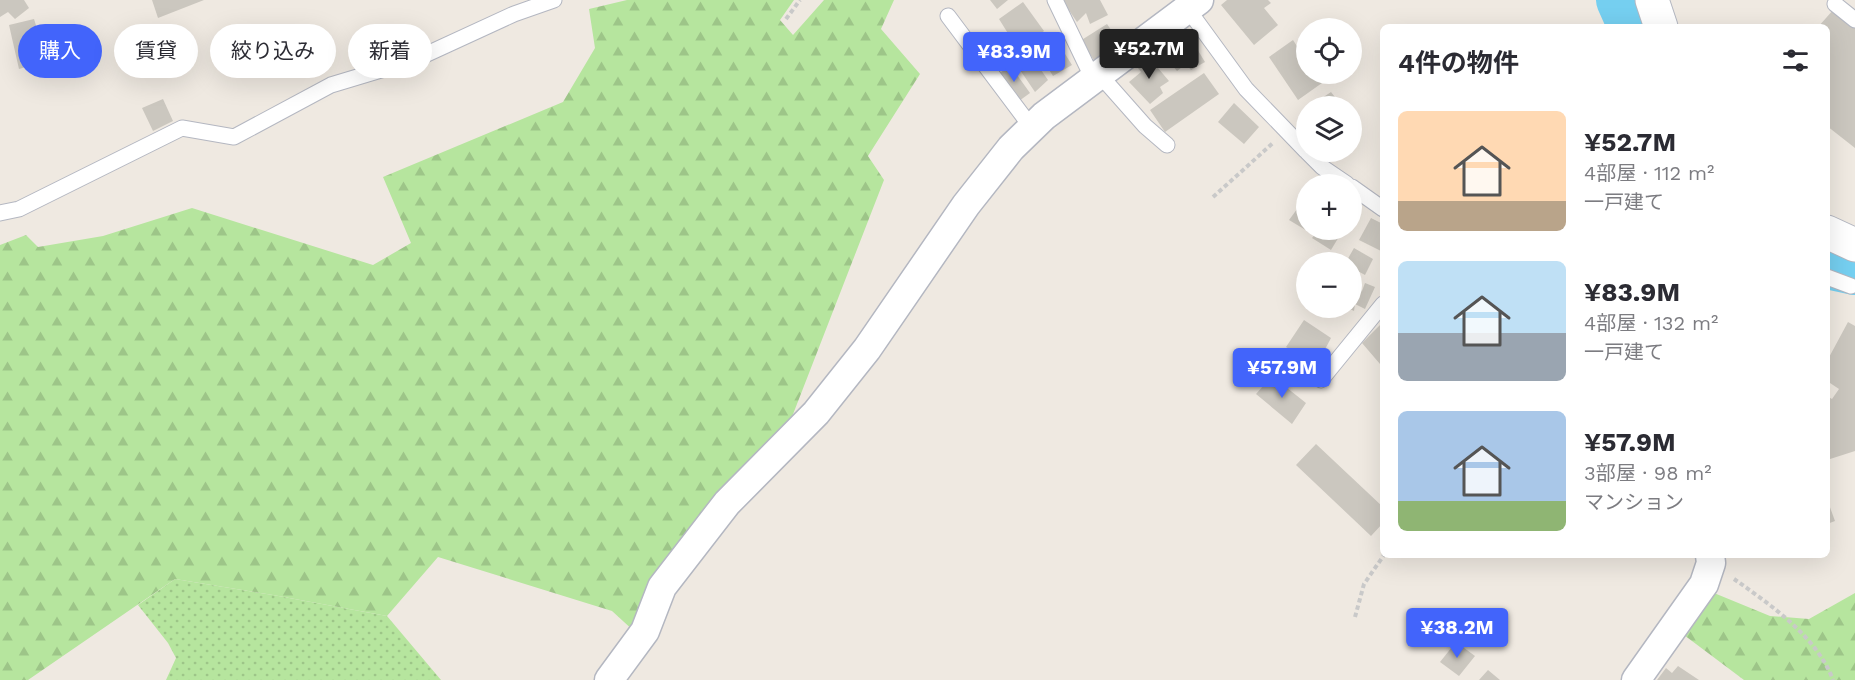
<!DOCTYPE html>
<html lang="ja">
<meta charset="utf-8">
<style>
body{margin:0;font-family:"Work Sans","Noto Sans JP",sans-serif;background:#f2f2f3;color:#2b2b33;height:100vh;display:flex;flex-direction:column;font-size:22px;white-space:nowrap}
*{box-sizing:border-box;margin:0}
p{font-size:20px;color:#7c7c81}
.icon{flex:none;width:33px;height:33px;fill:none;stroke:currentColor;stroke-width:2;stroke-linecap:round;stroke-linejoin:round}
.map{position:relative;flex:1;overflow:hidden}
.details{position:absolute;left:1380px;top:24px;width:450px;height:534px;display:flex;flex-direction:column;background:#fff;border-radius:9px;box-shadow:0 6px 24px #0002}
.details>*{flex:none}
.hud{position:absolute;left:18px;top:24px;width:570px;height:54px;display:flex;gap:12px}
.tools{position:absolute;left:1296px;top:18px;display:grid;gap:12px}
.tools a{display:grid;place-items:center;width:66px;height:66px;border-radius:50%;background:#fff;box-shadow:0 6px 24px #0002;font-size:30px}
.price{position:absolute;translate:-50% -51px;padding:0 14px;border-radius:6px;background:#4264fb;color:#fff;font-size:20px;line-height:39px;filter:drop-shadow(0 2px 3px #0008)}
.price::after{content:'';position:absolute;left:50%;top:36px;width:18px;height:14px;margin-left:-9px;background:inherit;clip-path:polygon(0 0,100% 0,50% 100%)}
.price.active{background:#222;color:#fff}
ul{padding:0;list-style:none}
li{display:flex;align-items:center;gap:18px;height:150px;padding:0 18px}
li span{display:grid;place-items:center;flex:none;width:168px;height:120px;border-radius:9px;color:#555}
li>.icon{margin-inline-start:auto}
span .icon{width:72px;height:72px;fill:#fffc;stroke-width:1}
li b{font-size:26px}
h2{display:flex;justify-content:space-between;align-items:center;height:72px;padding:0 18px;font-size:26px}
.pill{padding:0 21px;border-radius:27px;background:#fff;box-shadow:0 6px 24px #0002;font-size:21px;line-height:54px}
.pill.active{background:#4264fb;color:#fff}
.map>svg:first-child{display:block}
</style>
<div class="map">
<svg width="1855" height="680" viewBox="0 0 1855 680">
<defs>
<pattern id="grass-dots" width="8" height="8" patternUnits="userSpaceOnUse" patternTransform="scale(1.5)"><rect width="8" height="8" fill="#b6e59e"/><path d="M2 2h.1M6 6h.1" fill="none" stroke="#9dc588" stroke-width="1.8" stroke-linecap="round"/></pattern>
<pattern id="forest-firs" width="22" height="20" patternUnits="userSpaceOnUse" patternTransform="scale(1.5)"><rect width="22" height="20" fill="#b6e59e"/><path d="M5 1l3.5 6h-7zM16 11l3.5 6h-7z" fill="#9dc588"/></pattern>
</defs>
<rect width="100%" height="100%" fill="#efe9e1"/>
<path fill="url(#grass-dots)" d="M175,579l98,16 114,21 54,64h-275l10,-22 -8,-15 -30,-38z"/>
<path fill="url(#forest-firs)" d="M627,0h167l-14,20 13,15 31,-35h70l-13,29 39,45 -52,82 16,24 -94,242 -155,210 -23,-21 -174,-54 -51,59 -114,-21 -98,-16 -147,101h-28v-435l26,-10 12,12 65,-11 89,-28 181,57 38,-22 -28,-66 180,-75 32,-54 -6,-39z
M1827,256l28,7v24l-28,-13z
M1714,593l56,23 39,3 46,-26v87h-111l-60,-45z"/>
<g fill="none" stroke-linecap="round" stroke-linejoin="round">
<path stroke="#75cff0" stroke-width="48" d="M1620,0l12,27
M1827,265l28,6"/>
</g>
<path fill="#cbc7bf" d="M0,0h24l5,8 -14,11 -7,-7 -8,5z
M152,0h52l-46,18z
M990,0h18l-11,9z
M1062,0h38l8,15 -18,9 -4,-11 -9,9z
M1227,0h41l3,3 -7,5 14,17 -24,20 -33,-40z
M1023,2l21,29 -25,20 -20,-32z
M1834,9l21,18v121l-28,-22v-99h-9z
M34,19l13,42 -28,8 -10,-44z
M1107,24l13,19 -26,17 -14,-19z
M1185,29l20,33 -14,8 -5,-6 -9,7 -10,-12 10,-8 -9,-10z
M1055,38l17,27 -19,11 -15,-24z
M1293,40l13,20v14h10l6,9 -24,17 -29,-43z
M1030,54l18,26 -13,12 -19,-28z
M1147,55l22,26 -9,6 3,6 -13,11 -21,-22 12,-10 -6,-8z
M1010,65l20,28 -11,8 -20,-27z
M1204,73l15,21 -54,38 -15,-22z
M1331,92l11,14h-32z
M163,99l10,22 -20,10 -11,-23z
M1234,103l25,24 -15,17 -26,-22z
M1306,197v33h5l-2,2 -20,-12z
M1371,218l12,6v28l-24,-12z
M1319,230h24l-12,20 -19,-12z
M1354,248l19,11 -8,16 -13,-7v-6h-6z
M1365,283l10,4 -10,22 -10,-5 -1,7 -6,-3h4v-24l10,7z
M1304,320l27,18 -9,17 -8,-5 -5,11 -23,-14z
M1383,322v40l-3,2 -18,-21z
M1848,322l7,4v125l-28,9v-64l5,3 7,-10 -12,-8v-20z
M1272,376l34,27 -14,21 -36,-30z
M1316,444l67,63v16l-12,13 -75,-71z
M1827,499l8,22 -8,3z
M1456,642l19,14 -16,20 -19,-14z
M1678,666l21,14h-42l9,-12 6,5z
M1488,670l12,10h-21z"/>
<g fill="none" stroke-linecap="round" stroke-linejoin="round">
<defs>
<path id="service" d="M1055,0l38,79
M1835,4l20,16
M1187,8l59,81 60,62
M948,16l84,112
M1099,74l46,52 22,19
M1307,152l15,15 25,17
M1352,187l31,22
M0,213l19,-4 163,-81 52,9 97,-52 83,-25 100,-46 40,-14
M1827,277l24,9
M1321,380l62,-76"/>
<path id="minor" d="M609,680l36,-49 17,-44 65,-84 89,-90 51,-64 99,-144 45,-57 33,-32 155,-116
M1636,680l68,-96 7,-21 -1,-8"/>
<path id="tertiary" d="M1652,0l9,27
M1827,232l28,13"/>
</defs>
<use href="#service" stroke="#b4b7c1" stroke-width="17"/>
<use href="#minor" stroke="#b4b7c1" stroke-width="31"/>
<use href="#tertiary" stroke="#b4b7c1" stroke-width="35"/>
<path stroke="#c9c9c9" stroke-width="4" stroke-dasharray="4.5 3" stroke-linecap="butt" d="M786,19l14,-19
M1213,197l60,-54
M1734,579c37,26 83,58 99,101
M1355,617l9,-33 20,-29"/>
<use href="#service" stroke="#fff" stroke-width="15"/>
<use href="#minor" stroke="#fff" stroke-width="28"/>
<use href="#tertiary" stroke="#fff" stroke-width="33"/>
</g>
</svg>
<div class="tools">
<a><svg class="icon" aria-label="locate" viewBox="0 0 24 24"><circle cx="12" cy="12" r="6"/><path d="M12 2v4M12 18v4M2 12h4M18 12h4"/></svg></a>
<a><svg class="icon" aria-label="layers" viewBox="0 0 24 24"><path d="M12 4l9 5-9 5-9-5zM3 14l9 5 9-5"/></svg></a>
<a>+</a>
<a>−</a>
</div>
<b class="price active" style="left:1149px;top:80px">¥52.7M</b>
<b class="price" style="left:1014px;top:83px">¥83.9M</b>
<b class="price" style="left:1282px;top:399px">¥57.9M</b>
<b class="price" style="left:1457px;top:659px">¥38.2M</b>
<div class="hud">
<a class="pill active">購入</a>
<a class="pill">賃貸</a>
<a class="pill">絞り込み</a>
<a class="pill">新着</a>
</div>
<section class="details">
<h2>4件の物件<svg class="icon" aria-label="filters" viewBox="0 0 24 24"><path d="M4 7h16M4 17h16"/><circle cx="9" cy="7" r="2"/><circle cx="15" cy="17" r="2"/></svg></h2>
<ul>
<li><span style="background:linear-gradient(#ffd9b3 75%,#b9a48a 0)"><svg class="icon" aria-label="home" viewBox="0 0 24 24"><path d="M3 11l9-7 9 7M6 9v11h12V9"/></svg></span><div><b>¥52.7M</b><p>4部屋 · 112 m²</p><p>一戸建て</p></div></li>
<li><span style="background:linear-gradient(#bfe0f5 60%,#9aa5b1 0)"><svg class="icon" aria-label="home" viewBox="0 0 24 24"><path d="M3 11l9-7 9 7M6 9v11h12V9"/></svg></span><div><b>¥83.9M</b><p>4部屋 · 132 m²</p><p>一戸建て</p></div></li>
<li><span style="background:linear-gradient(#a9c7e8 75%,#8fb573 0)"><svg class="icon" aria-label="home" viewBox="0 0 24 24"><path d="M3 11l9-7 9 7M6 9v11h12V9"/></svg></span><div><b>¥57.9M</b><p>3部屋 · 98 m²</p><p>マンション</p></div></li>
</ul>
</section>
</div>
